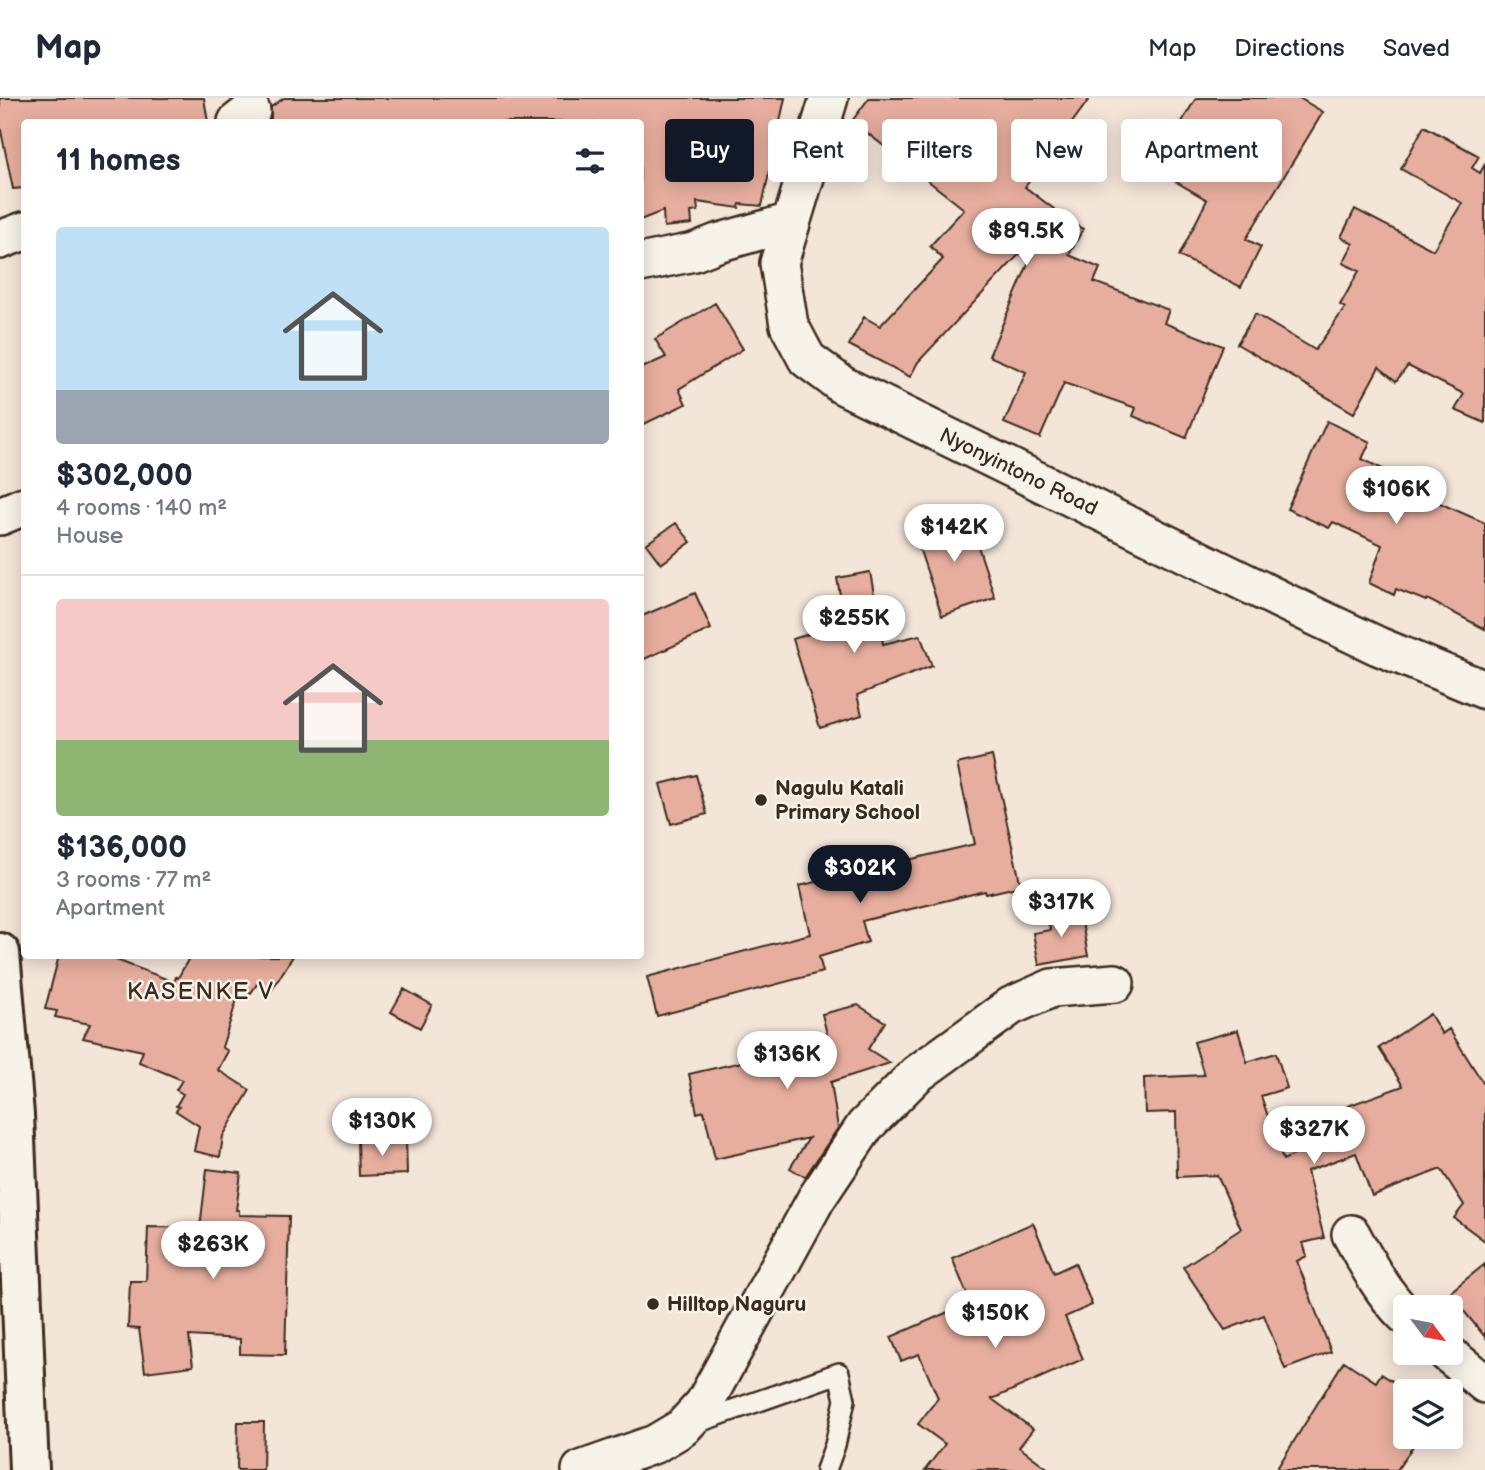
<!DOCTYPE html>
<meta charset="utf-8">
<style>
body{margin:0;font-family:"Balsamiq Sans",sans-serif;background:#f6f6f7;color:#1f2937;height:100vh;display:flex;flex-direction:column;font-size:26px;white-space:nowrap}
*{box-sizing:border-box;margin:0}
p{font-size:23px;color:#747a83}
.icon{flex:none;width:38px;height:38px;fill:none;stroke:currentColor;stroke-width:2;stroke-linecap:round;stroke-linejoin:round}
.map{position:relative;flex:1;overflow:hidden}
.panel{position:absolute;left:21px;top:21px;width:623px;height:840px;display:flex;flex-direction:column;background:#fff;border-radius:7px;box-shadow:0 4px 18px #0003}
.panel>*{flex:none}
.guide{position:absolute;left:665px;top:21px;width:665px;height:63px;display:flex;gap:14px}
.needle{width:46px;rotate:122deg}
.fabs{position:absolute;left:1393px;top:1197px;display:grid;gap:14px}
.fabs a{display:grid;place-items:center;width:70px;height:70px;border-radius:7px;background:#fff;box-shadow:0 4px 18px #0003;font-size:35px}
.price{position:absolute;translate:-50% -60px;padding:0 16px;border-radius:24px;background:#fff;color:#222;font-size:23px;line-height:46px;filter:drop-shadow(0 2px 4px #0008)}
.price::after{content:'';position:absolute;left:50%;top:42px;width:21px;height:16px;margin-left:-10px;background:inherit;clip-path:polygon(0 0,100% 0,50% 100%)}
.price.active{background:#111827;color:#fff}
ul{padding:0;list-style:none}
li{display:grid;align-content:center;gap:14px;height:371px;padding:0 35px}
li+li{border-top:2px solid #e0e1e3}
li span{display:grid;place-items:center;height:217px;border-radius:7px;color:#555}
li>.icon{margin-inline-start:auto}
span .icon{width:126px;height:126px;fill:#fffc;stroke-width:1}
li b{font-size:30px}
h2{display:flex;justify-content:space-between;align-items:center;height:84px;padding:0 35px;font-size:30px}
.pill{padding:0 24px;border-radius:7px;background:#fff;box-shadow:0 4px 18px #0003;font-size:24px;line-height:63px}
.pill.active{background:#111827;color:#fff}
header{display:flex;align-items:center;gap:42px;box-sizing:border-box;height:98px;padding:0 35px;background:#fff;border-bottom:2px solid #e0e1e3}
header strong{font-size:33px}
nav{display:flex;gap:38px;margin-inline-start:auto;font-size:24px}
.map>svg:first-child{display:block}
</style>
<header>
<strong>Map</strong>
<nav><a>Map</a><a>Directions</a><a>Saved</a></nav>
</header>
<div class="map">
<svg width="1485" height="1372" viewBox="0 0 1485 1372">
<rect width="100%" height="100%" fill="#f4e5d9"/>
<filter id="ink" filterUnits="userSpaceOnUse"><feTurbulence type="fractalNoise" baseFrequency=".0143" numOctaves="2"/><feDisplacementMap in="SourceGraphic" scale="14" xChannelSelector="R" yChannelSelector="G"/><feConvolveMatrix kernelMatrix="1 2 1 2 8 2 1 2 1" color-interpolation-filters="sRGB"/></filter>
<g filter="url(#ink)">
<path fill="#e7ae9f" stroke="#3b2a1e" stroke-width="2" d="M0,0h204l4,24h-184v66l-11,1 -13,-63z
M284,0h501l-23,108 -22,-2 -1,4 -42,-6 1,9 -7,1 1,12 -28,3 -1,-16 -23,9v-98h-372l3,-4v-11z
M869,0h221l-65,89 29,22 -2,4 31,16 -14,26 31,13 -6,14 75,28 -5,13 59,23 -37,92 -53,-22 3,-8 -72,-25 -24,55 -36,-15 22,-51 -37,-16 54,-127 -125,133 -8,15 -61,-32 15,-28 16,9 63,-67 -13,-13 34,-37 -112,-88z
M1196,0h103l24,14 -77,127 15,8 -20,40 -62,-31 28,-56 -53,-31z
M1424,28l55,30 -7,12 8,5 5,-9v259l-30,-13 9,-16 -56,-28 -12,15 -17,-14 -25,46 -117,-69 18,-30 60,36 30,-42 -5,-3 19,-34 -16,-8 10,-19 -12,-7 14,-28 78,41 29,-47 -61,-34z
M715,205l28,46 -64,40 7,15 -46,22v-57l26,-12 -11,-18z
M1327,323l43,21 -8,17 35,17 -3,7 91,40v106l-58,-30 -1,2 -30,-12 -2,6 -25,-12 13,-38 -49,-23 -4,6 -42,-19z
M969,418l6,21 20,61 -53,18 -30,-89 32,-9v4z
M676,425l15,19 -30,22 -15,-20z
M870,474l13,72 37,-9 12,31 -75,29 5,20 -42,13 -27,-89 52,-16 -8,-45z
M695,495l16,36 -71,32v-44z
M992,658l29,130 -35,8 -1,-3 -123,30 6,21 -49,15 4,15 -166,44 -10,-39 163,-43 -11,-48 176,-42 -18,-80z
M696,677l11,39 -36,10 -11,-40z
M1080,813l8,45 -49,9 -6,-32 17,-3 -2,-15z
M59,858h47l68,26 2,-5 2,1 12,-22h103l-23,37 -13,-9 -6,9 -10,-6 -19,60 6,4 -10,19 32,20 -27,46 -3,21 -26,-6 5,-25 -23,-15 3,-4 -3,-1 7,-12 -7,-4 6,-10 -43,-18 4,-11 -60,-13 7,-14 -35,-7 2,-6 -12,-2z
M404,891l28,16 -12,23 -29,-16z
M858,907l27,17 -17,27 22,14 -59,19 7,46 -33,49 -15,-9 19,-30 -94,21 -11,-48 -7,2 -8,-39 140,-32 -7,-28z
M1430,916l12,20 7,-5 36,57v155l-31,-23 10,-13 -23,-36 -69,27 -16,-43 -49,18 17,67 -21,5 4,13 -10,5 34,91 -46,17 -21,-54 -39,15 -42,-63 58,-38 -24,-54 -40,2 -1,-65 -31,1 -1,-35 60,-3 -10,-33 44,-12 9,32 29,-9 11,35 -26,8 22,64 53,-24 -8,-23 75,-27 -24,-38z
M406,1041l1,35 -48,2 -1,-35z
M207,1071l34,4 -5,37h3v5l50,1 -4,139 -45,-1v-15l-51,-3 4,30 -48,6 -6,-43 -11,-1 2,-47h16l2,-54 52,1z
M1033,1125l21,50 21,-10 17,42 -27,12 18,42 -91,40 41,30 -14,18 31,23h-125l20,-26 -27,-20 20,-26 -19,-44 -18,7 -10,-24 87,-38h-9l-17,-41z
M1485,1166v73l-36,-44z
M1344,1263l32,21 5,-8 27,17h-3v46h14l-22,33h-121z
M238,1324h26l-1,48h-26z"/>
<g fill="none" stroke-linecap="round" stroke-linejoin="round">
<defs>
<path id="service" d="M693,1326l146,-51 6,27 -10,45 -9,25"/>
<g id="minor">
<path id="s1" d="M829,0l-50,165 10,62 18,34 35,26 445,218 91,43 107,44"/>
<path d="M237,24l14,-11"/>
<path d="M0,142l24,-9"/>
<path d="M640,165l54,-11 23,-9 74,-21"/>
<path d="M0,418l24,-10"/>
<path d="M1351,1136c16,29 31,58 54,81"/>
<path d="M1447,1255l38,31"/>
<path d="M581,1372l74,-26 27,-16 22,-24 112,-205 49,-73 52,-52 94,-68 41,-18 63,-5"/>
</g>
<path id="tertiary" d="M0,855l14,162 15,355"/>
</defs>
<use href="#service" stroke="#3b2a1e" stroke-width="24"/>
<use href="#minor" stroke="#3b2a1e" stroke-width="42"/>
<use href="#tertiary" stroke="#3b2a1e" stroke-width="44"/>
<use href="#service" stroke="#f7f3e8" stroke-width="19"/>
<use href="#minor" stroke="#f7f3e8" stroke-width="37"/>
<use href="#tertiary" stroke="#f7f3e8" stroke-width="38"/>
</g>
</g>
<g fill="#3b2a1e" stroke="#f7f3e8" stroke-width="2.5">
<circle cx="761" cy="702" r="7"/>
<circle cx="653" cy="1206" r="7"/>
</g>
<g text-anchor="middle" stroke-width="5" stroke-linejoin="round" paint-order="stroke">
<g font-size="21" fill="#3b2a1e" stroke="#f7f3e8">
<text dy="7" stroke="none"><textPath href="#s1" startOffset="514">Nyonyintono Road</textPath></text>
</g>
<g font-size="21" font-weight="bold" fill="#3b2a1e" stroke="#f7f3e8" text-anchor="start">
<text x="775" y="697">Nagulu Katali<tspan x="775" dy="24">Primary School</tspan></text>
<text x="667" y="1213">Hilltop Naguru</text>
</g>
<g font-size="24" letter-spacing="2" fill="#3b2a1e" stroke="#f7f3e8">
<text x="201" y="901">KASENKE V</text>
</g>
</g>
</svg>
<div class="fabs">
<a><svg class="needle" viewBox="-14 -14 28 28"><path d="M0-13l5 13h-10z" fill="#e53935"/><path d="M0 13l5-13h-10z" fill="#747a83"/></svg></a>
<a><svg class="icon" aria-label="layers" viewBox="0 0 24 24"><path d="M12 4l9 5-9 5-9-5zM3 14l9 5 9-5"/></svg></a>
</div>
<b class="price" style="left:1026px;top:170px">$89.5K</b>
<b class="price" style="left:1396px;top:428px">$106K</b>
<b class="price" style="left:954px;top:466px">$142K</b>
<b class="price" style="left:854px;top:557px">$255K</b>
<b class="price active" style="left:860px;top:807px">$302K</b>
<b class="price" style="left:1061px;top:841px">$317K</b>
<b class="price" style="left:787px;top:993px">$136K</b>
<b class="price" style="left:382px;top:1060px">$130K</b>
<b class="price" style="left:1314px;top:1068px">$327K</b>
<b class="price" style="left:213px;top:1183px">$263K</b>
<b class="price" style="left:995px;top:1252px">$150K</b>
<div class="guide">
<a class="pill active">Buy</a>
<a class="pill">Rent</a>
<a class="pill">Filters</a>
<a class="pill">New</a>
<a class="pill">Apartment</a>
</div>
<section class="panel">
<h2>11 homes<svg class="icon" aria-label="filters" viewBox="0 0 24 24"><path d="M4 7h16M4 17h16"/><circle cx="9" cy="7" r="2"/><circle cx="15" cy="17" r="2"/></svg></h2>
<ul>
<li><span style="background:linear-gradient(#bfe0f5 75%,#9aa5b1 0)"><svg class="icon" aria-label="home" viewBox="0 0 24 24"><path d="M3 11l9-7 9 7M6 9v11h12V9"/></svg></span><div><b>$302,000</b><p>4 rooms · 140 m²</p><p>House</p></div></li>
<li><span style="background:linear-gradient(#f6c9c9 65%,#8fb573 0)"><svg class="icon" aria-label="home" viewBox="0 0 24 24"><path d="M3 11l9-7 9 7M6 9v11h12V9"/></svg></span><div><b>$136,000</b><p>3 rooms · 77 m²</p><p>Apartment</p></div></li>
</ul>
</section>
</div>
